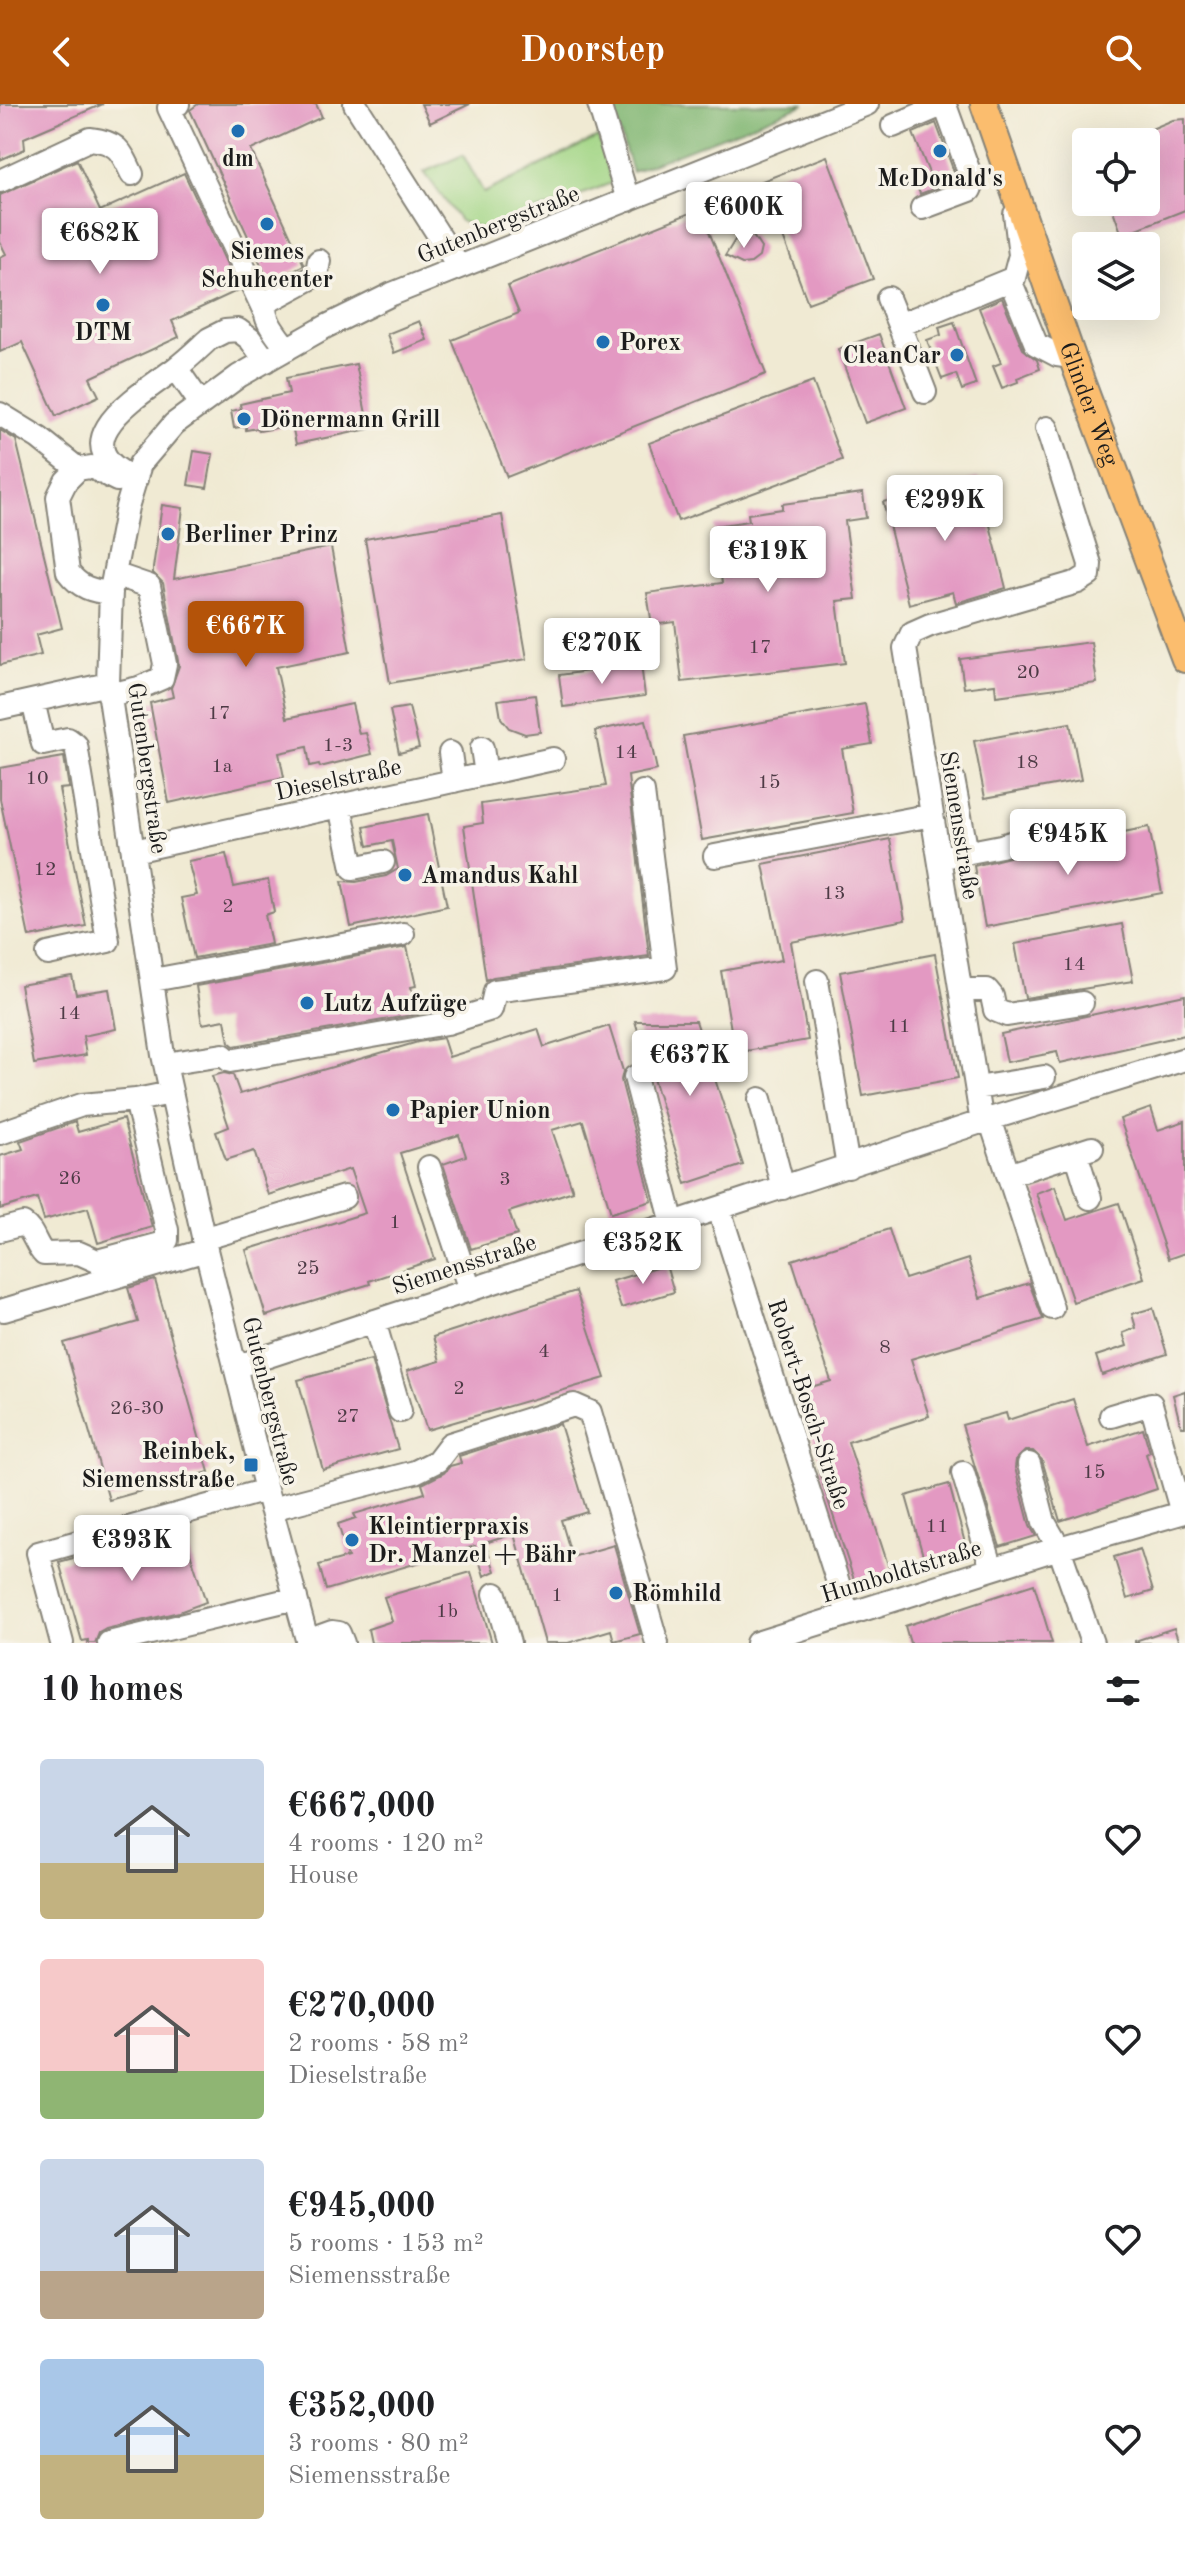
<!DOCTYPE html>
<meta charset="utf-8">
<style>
body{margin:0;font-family:"Old Standard TT",serif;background:#f6f6f6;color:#202124;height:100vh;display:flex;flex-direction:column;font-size:30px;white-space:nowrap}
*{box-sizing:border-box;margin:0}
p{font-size:26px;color:#757577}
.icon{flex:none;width:44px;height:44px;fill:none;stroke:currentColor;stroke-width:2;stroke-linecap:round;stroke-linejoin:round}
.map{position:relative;height:1539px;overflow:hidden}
.panel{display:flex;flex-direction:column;background:#fff;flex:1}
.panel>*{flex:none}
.fabs{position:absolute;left:1072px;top:24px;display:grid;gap:16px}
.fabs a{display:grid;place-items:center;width:88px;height:88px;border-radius:8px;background:#fff;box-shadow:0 8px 32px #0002;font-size:40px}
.price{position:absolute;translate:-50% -68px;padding:0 18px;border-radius:8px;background:#fff;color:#222;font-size:26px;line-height:52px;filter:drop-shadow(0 2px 4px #0008)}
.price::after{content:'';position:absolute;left:50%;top:48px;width:24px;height:18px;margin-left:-12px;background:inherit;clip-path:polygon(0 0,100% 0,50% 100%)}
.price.current{background:#b45309;color:#fff}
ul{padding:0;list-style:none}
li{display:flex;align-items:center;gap:24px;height:200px;padding:0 40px}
li span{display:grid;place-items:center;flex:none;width:224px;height:160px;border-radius:8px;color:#555}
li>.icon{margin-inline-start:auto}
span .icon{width:96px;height:96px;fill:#fffc;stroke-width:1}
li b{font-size:34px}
h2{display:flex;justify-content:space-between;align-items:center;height:96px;padding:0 40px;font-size:34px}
header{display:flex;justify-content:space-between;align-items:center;height:104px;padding:0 40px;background:#b45309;color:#fff;font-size:36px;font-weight:800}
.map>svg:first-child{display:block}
</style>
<header><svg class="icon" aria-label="back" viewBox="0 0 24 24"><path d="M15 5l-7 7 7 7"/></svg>Doorstep<svg class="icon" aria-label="search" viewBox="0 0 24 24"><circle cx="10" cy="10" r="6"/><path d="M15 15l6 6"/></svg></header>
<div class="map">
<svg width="1185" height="1539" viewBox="0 0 1185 1539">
<rect width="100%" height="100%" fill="#f7f3e8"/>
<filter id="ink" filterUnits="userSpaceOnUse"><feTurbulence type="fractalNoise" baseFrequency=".0125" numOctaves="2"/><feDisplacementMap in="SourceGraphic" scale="16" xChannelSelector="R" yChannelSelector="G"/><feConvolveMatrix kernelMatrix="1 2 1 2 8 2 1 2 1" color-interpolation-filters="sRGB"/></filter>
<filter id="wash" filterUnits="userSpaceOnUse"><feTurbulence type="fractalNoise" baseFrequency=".006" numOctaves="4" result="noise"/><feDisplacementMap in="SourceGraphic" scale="32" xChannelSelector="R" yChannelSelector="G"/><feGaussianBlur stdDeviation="1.8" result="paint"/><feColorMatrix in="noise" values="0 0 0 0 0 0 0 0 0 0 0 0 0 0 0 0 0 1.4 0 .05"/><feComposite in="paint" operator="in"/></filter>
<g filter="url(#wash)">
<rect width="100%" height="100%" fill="#f0ead3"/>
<path fill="#a3d686" stroke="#607951" stroke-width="2" d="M598,33l14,46 -85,32 -46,14 -21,-8 -36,-49 39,-17 21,38z"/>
<path fill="#82b773" stroke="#4f6a48" stroke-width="2" d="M611,0h194l-173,68z"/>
<g id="blocks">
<path fill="#e399c2" d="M0,0h103l-79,34 1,11 -25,11z
M198,0h118l6,13 -71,33 53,115 -35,17 -79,-172z
M421,0h49l-40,19z
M1185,15v91l-63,25 -12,-33h36v-60h-26l53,-22z
M936,19l21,57 -37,14 -4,-10 15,-6 -18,-45z
M827,52l46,123 -65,24 -46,-122z
M77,56l23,51 84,-38 55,117 -67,31 7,16 -89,41 9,18 -43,20 -34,-74 -22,10v-95l6,-3 -6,-12v-47z
M700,105l66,165 -259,103 -55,-137 67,-27 -11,-27z
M743,131l10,1 8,12 -2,9 -8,6 -9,1 -17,-8 10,-16z
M1002,194l21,51 14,11 3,9 -23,9 1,4 -16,6 -9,-22 8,-3 -22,-55z
M419,217l8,19 -33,13 -7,-19z
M954,218l22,63 -14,5 -6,-16 -14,5 -15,-39 14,-5 -2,-8z
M879,230l27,74 -41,15 -27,-74z
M356,260l13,65 -73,15 -4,-19 -33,6 -1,-3 -12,2v-4l-12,2 -3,-17 10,-2 -1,-5 49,-11 -3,-15z
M813,278l29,78 -164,61 -29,-78z
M0,326l16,10 46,188 -26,7 5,20 -41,10z
M194,347l19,3 -6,34 -19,-3z
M978,374l28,110 -50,15 -3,-11 -44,12 -26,-102z
M863,389l3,25 -21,3 11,78 -19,2 8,62 -163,19 -7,-60 -23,3 -5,-32 75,-10 -8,-57 35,-5 -1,-7 34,-5v-5z
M162,401l21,3 -9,71 157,-32 19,105 -74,15 11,51 65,-14 7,30 7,-1 6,21 -52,13 -1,-3 -9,2 -3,-19 -28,6 5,24 -115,26 -19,-100 23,-6 -2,-9 8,-22 -16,-83 -10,-10v-5z
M502,411l25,144 -137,24 -25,-144z
M1091,538l6,41 -101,13 -1,-12 -31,4 -4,-29z
M641,560l4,32 -82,11 -4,-32z
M535,591l5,37 -15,2 -16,-6 -8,-10 -3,-18z
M865,600l7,40 -30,5 11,64 -151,27 -19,-104z
M409,603l10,41 -20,5 -9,-43z
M646,616l11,50 -29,6 21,180 -156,21 -7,3 -22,-154 19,-3 -2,-19 125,-18 -11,-55z
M1070,619l11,57 -96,18 -11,-57z
M64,653l5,31 -10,1 27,137 -57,11 -29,-138v-31z
M428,710l19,92 -96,21 -9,-46 14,1 30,-6 12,-7 -6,-28 -24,5 -4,-19z
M1149,723l13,66 -177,34 -11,-61 70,-18z
M890,735l15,81 -114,22 17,98 -73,13 -14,-82 61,-11 -19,-96z
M226,750l8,33 34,-7 6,32 -9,3 6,29 -77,14 -13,-60 16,-3 -9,-34z
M1122,820l11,57 -108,17 -10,-54z
M407,843l9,39 -5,1 7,27 -184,32 -5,-4 -4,-22 -23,4 -6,-38z
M935,850l23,124 -95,18 -23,-124z
M72,872l4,18 33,-5 7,40 -33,7 3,19 -52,9 -14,-79z
M1185,891v40l-125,28 -3,-11 -50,10 -6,-28z
M635,917h61l47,144 -57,19z
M609,922l14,45 -2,9 31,121 -41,12 -28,-92 -31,9 21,61 -64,21 8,23 -46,14 -28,-85 23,-8 -7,-21 -59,18 35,106 -66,22 1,3 -104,32 -20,-66 119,-37 -15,-44 -82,26 -14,-44 -28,9 -10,-28 13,-5 -17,-51 12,-3 9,2 7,19 178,-52 25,-4 6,19 89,-28 6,18z
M1151,1004l7,22 27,-9v132l-17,6 -48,-140z
M123,1015l29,108 -54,16 -10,-35 -44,12 -7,-22 -37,11v-53l23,-7 -3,-8 55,-19 3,10z
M1055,1082l12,34 52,-17 25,75 -71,24 -37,-109z
M889,1125l16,50 63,-20 12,39 49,-15 14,36 -132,40 18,57 -81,26 42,129 -35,12 -37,-114 4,-2 -24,-76 33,-10 -39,-121z
M666,1161l8,27 -53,16 -9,-27z
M155,1176l54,192 -100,28 -45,-157 74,-21 -10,-34z
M576,1187l29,87 -178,52 -20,-59 33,-10 -7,-24z
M1153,1204l14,46 -65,21 -6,-19 31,-10 -4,-13 13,-5 -4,-14z
M371,1256l27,89 -75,21 -25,-90z
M1185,1287v36h-4l-8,-32z
M1073,1295l15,48 55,-18 7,23 -4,2 11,35 -97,32 -18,-61 -9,-9h-8l-9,9 -1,8 15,58 6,10 -36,11 -38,-122 44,-12 2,7z
M560,1320l27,88 -26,8 11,37 42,-12 26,89 -26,7 -3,-11 -43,13h-23l-31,-109 -29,9 10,28 -11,5 -9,-30 -149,44 -7,-25 29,-8 -10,-33 18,-6 -2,-4 71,-21 -3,-9 22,-11 6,-7 11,-3 -2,-7z
M949,1380l19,70 -42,12 -20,-70z
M182,1424l24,74 -27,10 -73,17 -7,4 -4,10h-7v-3l-6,1 -23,-79z
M1140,1445l13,42 -26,8 -13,-42z
M471,1468l21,71h-121l-3,-14 24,-8 -8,-24z
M1034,1480l18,59h-142l-5,-17z
M1174,1524l5,15h-44v-2z"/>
</g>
</g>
<g filter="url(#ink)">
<use href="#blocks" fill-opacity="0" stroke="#868378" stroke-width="2"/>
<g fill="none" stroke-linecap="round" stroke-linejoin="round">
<defs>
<path id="minor" d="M178,0l-9,4 95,202
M355,0l104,163
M599,0l29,96
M893,22l47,-20 6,2 27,75 -3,7 -48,18
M0,77l90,-42c27,3 31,11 42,35
M1015,110l5,41 -8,30 24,59 21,11 15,2
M888,194l11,27
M287,245c-10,-14 -24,-28 -22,-46l48,-26 4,-5 2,-11
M176,264l25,36
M925,288l-26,-67 115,-47
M0,310l39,24 39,31
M136,375c-81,-35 4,-84 40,-111 12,-9 22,-19 33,-29l16,-8 13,-1 12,9 16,22
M111,489c-19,-2 -31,-5 -43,-21l-10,-75 8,-16 12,-12 13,-2 26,13
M109,591l30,-7 23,-10 3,-14 -16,-78 -35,-12
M33,597l10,43 25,-5 8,6 32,196 -60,13
M0,604l108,-24
M482,644l4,26
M450,649l4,28
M953,675l14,74
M340,702l13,62 30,-6
M134,747l419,-92
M715,752l217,-41
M939,754l62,-12 42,-13
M153,876l250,-46
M817,877l31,186
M961,886h26l5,6 3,14 12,5 75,-12
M165,960l58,-9 7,6 217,-38 44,-14 4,-18 170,-23 -22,-176
M635,973l38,147
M977,984l67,-11
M760,995l23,89
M990,1015l62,189
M982,1019l-77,-475 7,-15 18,-8 148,-43 11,-7 1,-11 -43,-136
M0,1029l82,-28 54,-5 35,-7
M1076,1049l14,45
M429,1063l41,123
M1008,1071l84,-27
M719,1105l129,405
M0,1126l23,-6c11,7 12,21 21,30l35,-1 18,8 67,-18 3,-3v-10l-31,-130
M203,1135l141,-42
M4,1206l202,-60
M374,1217l26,90
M235,1263l755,-248 195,-60
M1111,1312l40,-12 31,109
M1029,1360l15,58 15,26 33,95
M963,1369l29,96
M271,1405l144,-37 22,-11 13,-17 124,-39 16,7 67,231
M495,1490l14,49
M307,1537l25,-9 7,1 4,10
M62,1539l-24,-90 228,-63
M109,1539l187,-45
M308,1539l-42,-153 -60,-240 -43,-195 -55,-371 3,-94 16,-83 13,-43 34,-40 65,-48 88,-50 65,-32 475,-190
M757,1539l302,-95 126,-36"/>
<g id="major">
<path id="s1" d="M984,0l88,253 113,302"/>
</g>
</defs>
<use href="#minor" stroke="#868378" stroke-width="26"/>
<use href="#major" stroke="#868378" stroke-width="30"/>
<use href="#minor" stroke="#fff" stroke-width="22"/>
<use href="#major" stroke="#fbbd6e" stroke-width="26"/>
</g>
</g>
<g fill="#1f6fb2" stroke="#f7f3e8" stroke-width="3">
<circle cx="238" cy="27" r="8"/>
<circle cx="940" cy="47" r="8"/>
<circle cx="267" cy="120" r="8"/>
<circle cx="103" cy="201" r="8"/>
<circle cx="603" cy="238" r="8"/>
<circle cx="957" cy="251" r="8"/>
<circle cx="244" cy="315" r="8"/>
<circle cx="168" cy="430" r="8"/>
<circle cx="405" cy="771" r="8"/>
<circle cx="307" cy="899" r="8"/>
<circle cx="393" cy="1006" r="8"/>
<rect x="243" y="1353" width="16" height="16" rx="4"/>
<circle cx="352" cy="1436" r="8"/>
<circle cx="616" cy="1489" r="8"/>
</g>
<g text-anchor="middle" stroke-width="7" stroke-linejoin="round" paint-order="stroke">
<g font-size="20" fill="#4e3b46">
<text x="760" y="549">17</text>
<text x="1028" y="574">20</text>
<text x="219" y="615">17</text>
<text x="338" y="647">1-3</text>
<text x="626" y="654">14</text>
<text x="1027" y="664">18</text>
<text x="222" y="668">1a</text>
<text x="37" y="680">10</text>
<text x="769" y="684">15</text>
<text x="45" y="771">12</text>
<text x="834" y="795">13</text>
<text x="228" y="808">2</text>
<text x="1074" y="866">14</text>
<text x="69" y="915">14</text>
<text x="899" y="928">11</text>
<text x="70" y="1080">26</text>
<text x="505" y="1081">3</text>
<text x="395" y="1124">1</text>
<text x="308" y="1170">25</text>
<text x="885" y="1249">8</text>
<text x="544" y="1253">4</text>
<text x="459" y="1290">2</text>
<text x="137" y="1310">26-30</text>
<text x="348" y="1318">27</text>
<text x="1094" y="1374">15</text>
<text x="937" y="1428">11</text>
<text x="557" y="1497">1</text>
<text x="447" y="1513">1b</text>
</g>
<g font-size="24" font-weight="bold" fill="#1c1c1c" stroke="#f7f3e8" text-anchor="start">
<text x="238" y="62" text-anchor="middle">dm</text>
<text x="940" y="82" text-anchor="middle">McDonald's</text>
<text x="267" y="155" text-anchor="middle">Siemes<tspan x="267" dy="28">Schuhcenter</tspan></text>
<text x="103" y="236" text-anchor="middle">DTM</text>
<text x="619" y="246">Porex</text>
<text x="941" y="259" text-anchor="end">CleanCar</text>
<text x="260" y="323">Dönermann Grill</text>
<text x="184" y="438">Berliner Prinz</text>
<text x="421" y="779">Amandus Kahl</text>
<text x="323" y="907">Lutz Aufzüge</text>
<text x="409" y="1014">Papier Union</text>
<text x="235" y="1355" text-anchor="end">Reinbek,<tspan x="235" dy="28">Siemensstraße</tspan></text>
<text x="368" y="1430">Kleintierpraxis<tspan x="368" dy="28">Dr. Manzel + Bähr</tspan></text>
<text x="632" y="1497">Römhild</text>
</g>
<g font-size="24" fill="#1c1c1c" stroke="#f7f3e8">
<text transform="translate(498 120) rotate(-22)" y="8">Gutenbergstraße</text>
<text dy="8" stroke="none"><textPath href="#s1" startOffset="318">Glinder Weg</textPath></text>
<text transform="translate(148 664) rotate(82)" y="8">Gutenbergstraße</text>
<text transform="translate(338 675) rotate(-12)" y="8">Dieselstraße</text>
<text transform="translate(960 721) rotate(81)" y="8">Siemensstraße</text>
<text transform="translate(464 1160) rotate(-18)" y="8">Siemensstraße</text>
<text transform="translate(271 1297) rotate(76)" y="8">Gutenbergstraße</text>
<text transform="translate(809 1300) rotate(72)" y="8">Robert-Bosch-Straße</text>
<text transform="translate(901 1467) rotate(-17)" y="8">Humboldtstraße</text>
</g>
</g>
</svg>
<div class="fabs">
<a><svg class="icon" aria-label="locate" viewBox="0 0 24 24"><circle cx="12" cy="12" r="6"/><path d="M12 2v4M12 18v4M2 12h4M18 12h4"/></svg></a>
<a><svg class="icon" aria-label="layers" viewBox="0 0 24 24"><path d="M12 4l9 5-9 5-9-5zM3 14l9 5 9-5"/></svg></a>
</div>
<b class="price" style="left:744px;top:146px">€600K</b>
<b class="price" style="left:100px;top:172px">€682K</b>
<b class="price" style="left:945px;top:439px">€299K</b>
<b class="price" style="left:768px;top:490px">€319K</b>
<b class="price current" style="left:246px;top:565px">€667K</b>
<b class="price" style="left:602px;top:582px">€270K</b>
<b class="price" style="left:1068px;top:773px">€945K</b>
<b class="price" style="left:690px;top:994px">€637K</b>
<b class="price" style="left:643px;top:1182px">€352K</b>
<b class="price" style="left:132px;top:1479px">€393K</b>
</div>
<section class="panel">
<h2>10 homes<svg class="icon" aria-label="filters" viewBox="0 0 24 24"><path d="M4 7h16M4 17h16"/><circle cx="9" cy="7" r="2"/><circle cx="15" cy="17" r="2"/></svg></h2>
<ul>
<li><span style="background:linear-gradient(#c9d6e8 65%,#c2b280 0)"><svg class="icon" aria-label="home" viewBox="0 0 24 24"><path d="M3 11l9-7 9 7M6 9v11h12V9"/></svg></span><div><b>€667,000</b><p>4 rooms · 120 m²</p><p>House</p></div><svg class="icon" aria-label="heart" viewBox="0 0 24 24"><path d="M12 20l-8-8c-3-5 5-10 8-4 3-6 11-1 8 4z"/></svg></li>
<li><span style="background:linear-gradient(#f6c9c9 70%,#8fb573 0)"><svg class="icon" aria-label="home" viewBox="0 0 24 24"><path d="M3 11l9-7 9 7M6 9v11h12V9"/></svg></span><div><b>€270,000</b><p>2 rooms · 58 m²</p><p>Dieselstraße</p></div><svg class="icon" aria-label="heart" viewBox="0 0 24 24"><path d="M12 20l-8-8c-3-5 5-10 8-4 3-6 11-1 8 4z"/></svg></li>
<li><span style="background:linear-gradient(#c9d6e8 70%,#b9a48a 0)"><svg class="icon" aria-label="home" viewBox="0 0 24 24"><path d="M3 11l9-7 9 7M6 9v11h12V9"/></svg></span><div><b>€945,000</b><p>5 rooms · 153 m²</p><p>Siemensstraße</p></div><svg class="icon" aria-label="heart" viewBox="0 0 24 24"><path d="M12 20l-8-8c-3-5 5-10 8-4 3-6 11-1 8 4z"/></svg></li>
<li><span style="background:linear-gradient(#a9c7e8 60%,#c2b280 0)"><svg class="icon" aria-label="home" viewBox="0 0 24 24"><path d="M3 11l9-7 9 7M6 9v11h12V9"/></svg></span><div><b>€352,000</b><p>3 rooms · 80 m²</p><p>Siemensstraße</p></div><svg class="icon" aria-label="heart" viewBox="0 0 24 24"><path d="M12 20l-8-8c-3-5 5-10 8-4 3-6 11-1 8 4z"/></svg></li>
</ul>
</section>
